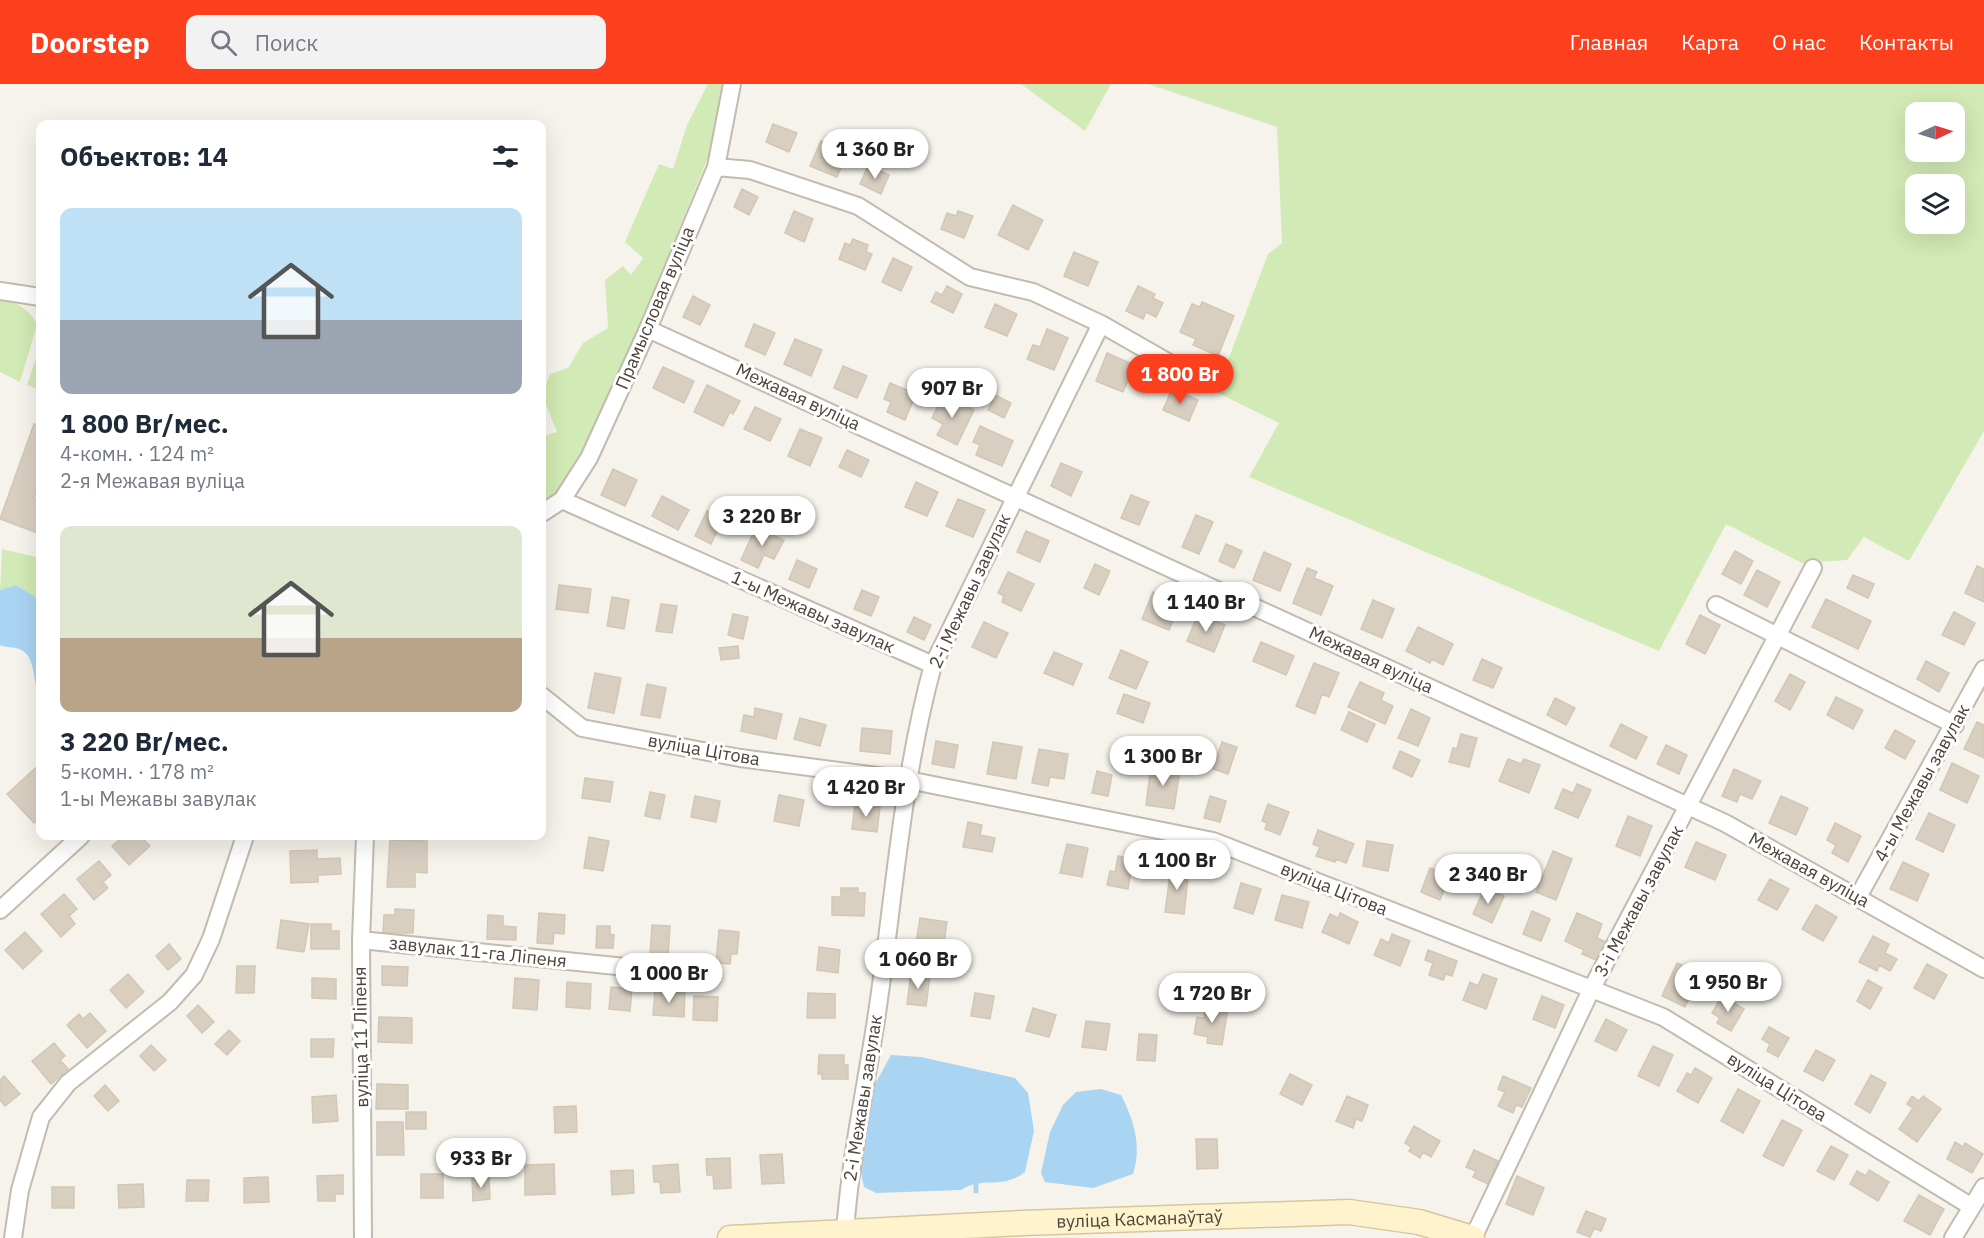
<!DOCTYPE html>
<html lang="ru">
<meta charset="utf-8">
<style>
body{margin:0;font-family:"IBM Plex Sans",sans-serif;background:#f2f2f3;color:#1f2937;height:100vh;display:flex;flex-direction:column;font-size:22px;white-space:nowrap}
*{box-sizing:border-box;margin:0}
p{font-size:20px;color:#747a83}
.icon{flex:none;width:33px;height:33px;fill:none;stroke:currentColor;stroke-width:2;stroke-linecap:round;stroke-linejoin:round}
.map{position:relative;flex:1;overflow:hidden}
.sheet{position:absolute;left:36px;top:36px;width:510px;height:720px;display:flex;flex-direction:column;background:#fff;border-radius:12px;box-shadow:0 6px 24px #0002}
.sheet>*{flex:none}
.needle{width:39px;rotate:86deg}
.tools{position:absolute;left:1905px;top:18px;display:grid;gap:12px}
.tools a{display:grid;place-items:center;width:60px;height:60px;border-radius:12px;background:#fff;box-shadow:0 6px 24px #0002;font-size:30px}
.price{position:absolute;translate:-50% -51px;padding:0 14px;border-radius:21px;background:#fff;color:#222;font-size:20px;line-height:39px;filter:drop-shadow(0 2px 3px #0008)}
.price::after{content:'';position:absolute;left:50%;top:36px;width:18px;height:14px;margin-left:-9px;background:inherit;clip-path:polygon(0 0,100% 0,50% 100%)}
.price.current{background:#fc3f1d;color:#fff}
ul{padding:0;list-style:none}
li{display:grid;align-content:center;gap:12px;height:318px;padding:0 24px}
li span{display:grid;place-items:center;height:186px;border-radius:12px;color:#555}
li>.icon{margin-inline-start:auto}
span .icon{width:108px;height:108px;fill:#fffc;stroke-width:1}
li b{font-size:26px}
h2{display:flex;justify-content:space-between;align-items:center;height:72px;padding:0 24px;font-size:26px}
header{display:flex;align-items:center;gap:36px;box-sizing:border-box;height:84px;padding:0 30px;background:#fc3f1d;color:#fff}
header strong{font-size:28px}
nav{display:flex;gap:33px;margin-inline-start:auto;font-size:21px}
.search{width:420px;height:54px;background:#f2f2f3;display:flex;align-items:center;gap:15px;box-sizing:border-box;padding:0 21px;border-radius:12px;color:#747a83;font-size:22px}
.map>svg:first-child{display:block}
</style>
<header>
<strong>Doorstep</strong>
<div class="search"><svg class="icon" aria-label="search" viewBox="0 0 24 24"><circle cx="10" cy="10" r="6"/><path d="M15 15l6 6"/></svg>Поиск</div>
<nav><a>Главная</a><a>Карта</a><a>О нас</a><a>Контакты</a></nav>
</header>
<div class="map">
<svg width="1984" height="1154" viewBox="0 0 1984 1154">
<rect width="100%" height="100%" fill="#f6f3ec"/>
<path fill="#d2eab5" fill-rule="evenodd" d="M708,0h16l1,13 -16,58 -69,170 -59,129 -27,41 -12,8v-66l15,-5 -15,-37 8,-21 18,-6 15,-25 25,-15 -3,-48 18,-14 8,9 12,-17 -18,-16 34,-78 14,5 14,-44z
M1021,0h90l-26,47z
M1148,0h836v347l-75,130 -45,-24 -17,23 -45,3 -76,-39 -67,127 -410,-174 30,-54 -63,-31 52,-138 14,-11 -5,-116zM1916,28h38v40h-38zM1916,100h38v40h-38z
M0,214c14,2 32,13 37,27l-17,57 -20,-10z
M40,263v43l-13,-5z
M2,465l38,9v42l-24,-15 -16,5z"/>
<path fill="#a9d4f2" d="M16,501l24,15v95c-8,-12 -4,-36 -17,-44 -6,-5 -17,-3 -23,-6v-55z
M891,971l30,2 94,21 13,15 6,38 -9,41c-25,19 -41,3 -64,18l-85,3 -12,-6 -4,-19 15,-84z
M1101,1005l20,6c13,26 21,50 12,79l-40,14 -48,-6 -4,-9 9,-41 13,-27 13,-13z"/>
<g fill="none" stroke-linecap="round" stroke-linejoin="round">
<path stroke="#a9d4f2" stroke-width="5" d="M976,1099v8"/>
</g>
<path fill="#d8cfc1" stroke="#d3c7b4" stroke-width="1.5" d="M773,40l24,9 -8,19 -23,-10z
M821,57l27,11 -11,25 -27,-11z
M868,82l21,9 -8,19 -21,-10z
M742,105l16,8 -9,18 -15,-8z
M1013,121l30,15 -15,30 -30,-15z
M794,127l19,8 -9,23 -19,-9z
M958,127l15,5 -9,22 -23,-9 6,-16 9,3z
M853,155l15,6 -2,7 6,2 -7,16 -26,-11 6,-16 5,2z
M1074,168l24,10 -10,24 -24,-10z
M893,174l19,9 -11,24 -19,-9z
M947,202l15,8 -9,19 -22,-11 5,-10 6,3z
M1138,202l17,8 -2,4 10,5 -7,14 -10,-5 -3,7 -17,-8z
M693,212l17,9 -10,20 -17,-8z
M1202,218l32,14 -16,40 -25,-11 3,-6 -16,-7 12,-28 8,3z
M995,220l22,10 -10,22 -22,-9z
M754,240l21,9 -10,22 -20,-9z
M1047,245l21,9 -14,32 -27,-11 6,-14 7,2z
M795,255l27,11 -11,26 -27,-12z
M1107,269l27,12 -11,27 -27,-11z
M843,282l24,10 -10,22 -23,-10z
M663,283l31,14 -10,22 -31,-15z
M890,299l26,11 -11,26 -18,-8 4,-10 -7,-3z
M707,301l33,16 -7,13 -3,-2 -7,14 -29,-14z
M1172,305l26,11 -9,21 -26,-11z
M943,311l31,15 -17,35 -20,-10 6,-11 -11,-6z
M995,311l16,8 -7,15 -16,-8z
M755,323l26,12 -11,22 -26,-12z
M34,340l6,2v53l-6,19 6,2v34l-40,-15z
M980,342l33,15 -11,25 -26,-11 4,-10 -7,-3z
M800,345l22,9 -12,28 -22,-10z
M847,366l22,10 -8,17 -22,-10z
M1061,379l21,9 -11,24 -20,-10z
M613,385l24,11 -12,26 -24,-11z
M916,398l22,10 -11,24 -22,-9z
M1131,411l18,7 -10,23 -18,-7z
M662,412l27,14 -11,20 -26,-14z
M958,415l27,11 -12,27 -27,-11z
M707,427l16,8 -12,25 -16,-8z
M1196,431l17,7 -14,32 -17,-7z
M756,443l28,13 -10,19 -10,-4 -6,13 -17,-8z
M1026,447l23,10 -9,21 -23,-10z
M1226,460l16,7 -8,17 -15,-7z
M1735,467l18,10 -12,23 -19,-10z
M1264,468l27,12 -11,27 -27,-11z
M797,476l20,9 -8,19 -20,-9z
M1095,480l15,7 -11,24 -15,-7z
M1977,482l7,3v33l-19,-9z
M1307,484l10,4 -3,6 19,8 -12,29 -28,-12z
M1757,486l23,12 -13,25 -23,-12z
M1008,488l26,12 -13,27 -19,-9 2,-6 -6,-3z
M1853,491l21,9 -6,14 -21,-10z
M559,501l32,4 -3,24 -32,-4z
M862,506l17,7 -8,19 -17,-7z
M1153,508l27,11 -11,27 -27,-11z
M612,513l17,3 -5,29 -17,-3z
M1826,515l45,22 -13,28 -46,-22z
M1373,516l21,9 -12,29 -21,-9z
M661,520l16,2 -5,27 -16,-2z
M1954,528l21,11 -11,22 -22,-10z
M733,530l15,3 -5,22 -15,-4z
M1198,530l27,11 -11,27 -27,-11z
M1700,531l20,10 -15,29 -19,-10z
M914,533l17,8 -7,15 -17,-8z
M984,538l24,11 -12,25 -24,-11z
M1418,543l35,17 -10,21 -11,-6 -2,4 -24,-12z
M1261,558l33,14 -8,19 -33,-14z
M738,562l1,12 -18,2 -2,-12z
M1121,566l27,12 -12,27 -27,-11z
M1054,568l28,12 -9,21 -29,-12z
M1482,575l20,9 -9,20 -20,-8z
M1926,577l23,12 -10,19 -22,-13z
M1314,579l25,10 -10,24 -7,-3 -7,20 -19,-8z
M595,589l26,5 -7,35 -26,-5z
M1790,590l15,8 -15,28 -15,-9z
M1360,598l24,11 -3,7 12,6 -8,18 -37,-17z
M647,600l19,4 -6,30 -19,-3z
M1124,610l26,9 -7,20 -26,-10z
M1836,613l27,13 -10,19 -26,-14z
M1555,614l20,10 -9,17 -19,-10z
M755,624l27,6 -6,25 -35,-8 3,-16 10,2z
M1411,625l19,9 -12,28 -20,-8z
M1349,628l26,12 -8,18 -26,-12z
M800,634l26,7 -6,21 -26,-7z
M1977,638l7,3v33l-20,-9z
M1621,640l26,13 -11,22 -26,-13z
M862,644l30,3 -2,23 -30,-3z
M1895,646l20,11 -10,18 -20,-11z
M1461,650l16,4 -8,29 -20,-5 4,-14 4,1z
M936,657l22,4 -4,23 -22,-4z
M993,658l29,5 -6,32 -29,-5z
M1222,658l15,5 -9,27 -15,-5z
M1666,661l21,10 -8,19 -22,-10z
M1039,665l29,5 -4,25 -14,-2 -2,9 -16,-3z
M1400,667l20,9 -8,17 -19,-9z
M1508,675l13,5 3,-5 16,6 -11,28 -30,-12z
M1952,679l27,13 -12,27 -27,-13z
M39,681l1,53 -6,5 -27,-29z
M1151,682l29,4 -6,39 -28,-4z
M1734,685l27,12 -9,18 -12,-5 -3,8 -15,-6z
M1097,687l15,4 -4,21 -16,-3z
M585,694l28,4 -3,20 -28,-4z
M1577,700l14,6 -13,28 -23,-10 8,-19 10,4z
M650,708l15,3 -5,24 -15,-3z
M779,711l25,5 -5,26 -25,-5z
M695,712l25,5 -4,21 -25,-5z
M1210,712l16,5 -6,21 -16,-4z
M1781,712l27,12 -12,27 -27,-12z
M855,720l25,3 -3,25 -25,-3z
M1268,720l21,8 -9,23 -15,-6 2,-6 -5,-2z
M1929,729l26,12 -12,27 -27,-13z
M1628,732l24,10 -12,30 -24,-10z
M968,738l14,3 -2,10 15,3 -3,14 -29,-5z
M1835,739l26,13 -13,26 -16,-9 4,-8 -9,-5z
M1318,746l36,14 -8,19 -10,-4 -1,3 -19,-6 4,-9 -7,-3z
M124,752h16l10,10 -21,19 -17,-19z
M589,753l20,4 -6,30 -19,-3z
M390,756l37,1v32l-12,-1v15h-28z
M1367,757l26,4 -5,26 -25,-5z
M1696,758l30,13 -11,25 -30,-13z
M1067,760l21,4 -6,29 -22,-4z
M317,766v9l23,-1 1,16 -23,1v7l-27,1 -1,-32z
M1553,767l19,8 -16,41 -20,-8z
M1118,772l15,3 -5,30 -21,-4 3,-14 5,1z
M99,777l12,14 -8,7 5,6 -14,12 -17,-21z
M1903,778l26,12 -12,27 -27,-12z
M1171,783l18,2 -5,45 -19,-2z
M1430,784l20,8 -10,24 -19,-8z
M1770,795l19,10 -12,21 -19,-10z
M1241,799l20,6 -8,25 -19,-6z
M1485,803l19,9 -12,27 -19,-9z
M841,804h17v5h7l-1,23 -32,-1v-18h9z
M64,810l13,15 -8,7 6,8 -14,13 -20,-23z
M1282,811l27,7 -7,26 -27,-8z
M1816,821l21,12 -14,24 -21,-12z
M395,825l19,1 -1,23h-30l1,-18h11z
M1532,827l18,8 -9,22 -18,-7z
M539,829l26,2 -1,19 -10,-1 -1,11 -16,-1z
M1340,829l18,9 -9,22 -27,-12 8,-18 8,4z
M1577,829l25,11 -5,14 9,4 -8,19 -16,-7 2,-4 -19,-9z
M488,831l15,1v10l13,1v13l-29,-1z
M920,834l27,4 -6,44 -28,-4z
M281,836l28,4 -5,28 -27,-4z
M311,840h20v7h8v18h-28z
M652,841l18,1 -2,30 -18,-1z
M597,842h13v8l4,1 -1,13h-17z
M719,846l20,2 -2,22h-6l-1,10 -14,-1z
M25,848l17,19 -19,18 -18,-19z
M1392,850l18,7 -10,25 -26,-11 7,-16 8,4z
M1873,852l16,8 -4,9 12,6 -7,12 -11,-6 -2,6 -18,-9z
M169,860l12,15 -13,11 -12,-14z
M819,863l21,3 -2,23 -21,-3z
M1428,866l29,11 -5,15 -6,-2 -3,6 -14,-5 4,-12 -8,-3z
M1677,879l14,6 -6,12 10,4 -10,22 -23,-11z
M1927,880l20,11 -13,24 -20,-11z
M237,882h18l-1,27h-18z
M382,882l26,1 -1,19 -25,-1z
M911,889l19,3 -4,30 -19,-2z
M128,890l16,18 -18,16 -16,-18z
M1483,890l14,5 -11,30 -23,-9 7,-18 8,4z
M312,894l24,1v20l-24,-1z
M515,894l24,2 -2,30 -24,-2z
M1868,896l14,8 -12,21 -13,-8z
M567,898l24,2 -1,25 -24,-2z
M611,903l21,2 -2,22 -21,-2z
M655,907l30,2 -1,24 -31,-2z
M808,909l27,1v24h-28z
M975,909l19,3 -4,23 -19,-3z
M694,912l24,1 -1,24 -24,-1z
M1542,912l22,9 -9,23 -22,-9z
M1722,912l22,13 -13,22 -14,-8 3,-5 -8,-5z
M198,921l16,17 -12,11 -15,-17z
M1206,921l22,3 -6,37 -15,-2 1,-6 -14,-3 3,-17 7,1z
M1033,924l23,7 -7,22 -23,-6z
M90,929l16,18 -19,17 -20,-23 12,-11 4,5z
M379,933l33,1v25l-34,-1z
M1606,935l21,11 -11,21 -21,-10z
M1086,937l24,3 -4,26 -24,-3z
M1769,943l20,11 -11,19 -11,-6 3,-7 -8,-5z
M229,946l11,11 -13,14 -12,-11z
M1139,950l18,1 -2,26 -18,-1z
M311,955h23l-1,18h-22z
M54,959l11,13 -5,4 8,9 -17,15 -19,-23z
M151,961l15,15 -12,11 -14,-15z
M1653,962l20,9 -14,31 -21,-10z
M1816,966l19,10 -12,21 -19,-10z
M819,971h25v10h4v14h-26v-5h-4z
M1695,984l17,10 -14,25 -21,-12 10,-18 4,2z
M1290,990l22,11 -10,20 -22,-11z
M1871,991l15,8 -16,30 -15,-9z
M4,992l16,18 -15,12 -5,-6v-20z
M1503,992l28,12 -9,19 -6,-2 -3,8 -15,-7 7,-14 -7,-3z
M377,1000l31,1v24h-32z
M105,1001l14,16 -11,10 -14,-15z
M1738,1005l22,12 -17,32 -22,-12z
M336,1011l2,26 -25,2 -1,-26z
M1347,1012l21,9 -6,16 -6,-2 -3,9 -17,-7z
M1912,1012l7,5 4,-5 18,13 -24,33 -18,-13 14,-21 -6,-4z
M576,1022l1,26 -22,1 -1,-26z
M406,1028h20v17h-20z
M1782,1036l20,10 -19,36 -20,-10z
M377,1038h26l1,33h-27z
M1414,1042l26,15 -9,16 -8,-5 -3,6 -11,-7 2,-4 -6,-4z
M1196,1055h21l1,29 -21,1z
M1955,1058l8,5 2,-4 18,11 -11,19 -25,-14z
M1831,1062l17,9 -14,25 -17,-9z
M1474,1066l24,11 -10,23 -15,-7 3,-6 -10,-4z
M782,1070l2,29 -22,1 -2,-29z
M730,1074l1,30 -17,1 -1,-14h-6l-1,-16z
M554,1080l1,30 -30,1v-30z
M678,1080l2,28 -19,1 -1,-11h-6l-1,-16z
M633,1086l1,23 -22,2 -1,-24z
M1869,1086l20,12 -11,19 -28,-17 7,-13 9,5z
M421,1090h22v24h-22z
M343,1091v19h-8v7h-17l-1,-25z
M1517,1092l27,12 -11,27 -27,-11z
M268,1093l1,25 -25,1v-25z
M489,1094l1,21 -17,2 -1,-22z
M187,1096h22l-1,21h-22z
M143,1100l1,23 -25,1 -1,-23z
M52,1103h22v21h-22z
M1919,1111l25,14 -14,26 -26,-14z
M1586,1127l20,8 -5,12 -7,-3 -4,9 -13,-5z"/>
<g fill="none" stroke-linecap="round" stroke-linejoin="round">
<defs>
<path id="street" d="M716,83l34,3 108,36 112,71 63,15 68,32 77,44
M0,207l40,6
M648,245l1077,494 259,146
M562,416l371,165
M542,429l20,-13 27,-42 59,-129 68,-162 16,-83
M1716,521l239,120
M542,612l40,32 158,30 168,22 305,61 450,176 309,190
M1858,813l126,-228
M0,826l81,-74
M361,856l343,35
M845,1148c5,-72 20,-141 31,-212 18,-118 25,-239 57,-355l168,-341
M13,1154l7,-48 21,-73 27,-34 102,-81 24,-27 17,-36 34,-103
M363,1154l-2,-298 4,-104
M1473,1154l118,-248 222,-422
M1953,1154l31,-51"/>
<g id="secondary">
<path id="s1" d="M730,1154l293,-15 326,-11 70,10 53,16"/>
</g>
</defs>
<use href="#street" stroke="#c2bbae" stroke-width="20"/>
<use href="#secondary" stroke="#d6c79b" stroke-width="27"/>
<use href="#street" stroke="#fff" stroke-width="16"/>
<use href="#secondary" stroke="#fff3cd" stroke-width="24"/>
</g>
<g text-anchor="middle" stroke-width="6" stroke-linejoin="round" paint-order="stroke">
<g font-size="18" fill="#4b4439" stroke="#fff">
<text transform="translate(655 224) rotate(-67)" y="6">Прамысловая вуліца</text>
<text transform="translate(798 313) rotate(25)" y="6">Межавая вуліца</text>
<text transform="translate(970 507) rotate(-65)" y="6">2-і Межавы завулак</text>
<text transform="translate(813 528) rotate(24)" y="6">1-ы Межавы завулак</text>
<text transform="translate(1371 576) rotate(25)" y="6">Межавая вуліца</text>
<text transform="translate(704 666) rotate(10)" y="6">вуліца Цітова</text>
<text transform="translate(1922 699) rotate(-61)" y="6">4-ы Межавы завулак</text>
<text transform="translate(1809 786) rotate(29)" y="6">Межавая вуліца</text>
<text transform="translate(1334 805) rotate(22)" y="6">вуліца Цітова</text>
<text transform="translate(1639 817) rotate(-62)" y="6">3-і Межавы завулак</text>
<text transform="translate(478 868) rotate(6)" y="6">завулак 11-га Ліпеня</text>
<text transform="translate(361 953) rotate(-91)" y="6">вуліца 11 Ліпеня</text>
<text transform="translate(1777 1003) rotate(32)" y="6">вуліца Цітова</text>
<text transform="translate(863 1014) rotate(-81)" y="6">2-і Межавы завулак</text>
<text dy="6" stroke="none"><textPath href="#s1" startOffset="410">вуліца Касманаўтаў</textPath></text>
</g>
</g>
</svg>
<div class="tools">
<a><svg class="needle" viewBox="-14 -14 28 28"><path d="M0-13l5 13h-10z" fill="#e53935"/><path d="M0 13l5-13h-10z" fill="#747a83"/></svg></a>
<a><svg class="icon" aria-label="layers" viewBox="0 0 24 24"><path d="M12 4l9 5-9 5-9-5zM3 14l9 5 9-5"/></svg></a>
</div>
<b class="price" style="left:875px;top:96px">1 360 Br</b>
<b class="price current" style="left:1180px;top:321px">1 800 Br</b>
<b class="price" style="left:952px;top:335px">907 Br</b>
<b class="price" style="left:762px;top:463px">3 220 Br</b>
<b class="price" style="left:1206px;top:549px">1 140 Br</b>
<b class="price" style="left:1163px;top:703px">1 300 Br</b>
<b class="price" style="left:866px;top:734px">1 420 Br</b>
<b class="price" style="left:1177px;top:807px">1 100 Br</b>
<b class="price" style="left:1488px;top:821px">2 340 Br</b>
<b class="price" style="left:918px;top:906px">1 060 Br</b>
<b class="price" style="left:669px;top:920px">1 000 Br</b>
<b class="price" style="left:1728px;top:929px">1 950 Br</b>
<b class="price" style="left:1212px;top:940px">1 720 Br</b>
<b class="price" style="left:481px;top:1105px">933 Br</b>
<section class="sheet">
<h2>Объектов: 14<svg class="icon" aria-label="filters" viewBox="0 0 24 24"><path d="M4 7h16M4 17h16"/><circle cx="9" cy="7" r="2"/><circle cx="15" cy="17" r="2"/></svg></h2>
<ul>
<li><span style="background:linear-gradient(#bfe0f5 60%,#9aa5b1 0)"><svg class="icon" aria-label="home" viewBox="0 0 24 24"><path d="M3 11l9-7 9 7M6 9v11h12V9"/></svg></span><div><b>1 800 Br/мес.</b><p>4-комн. · 124 m²</p><p>2-я Межавая вуліца</p></div></li>
<li><span style="background:linear-gradient(#dfe7d0 60%,#b9a48a 0)"><svg class="icon" aria-label="home" viewBox="0 0 24 24"><path d="M3 11l9-7 9 7M6 9v11h12V9"/></svg></span><div><b>3 220 Br/мес.</b><p>5-комн. · 178 m²</p><p>1-ы Межавы завулак</p></div></li>
</ul>
</section>
</div>
